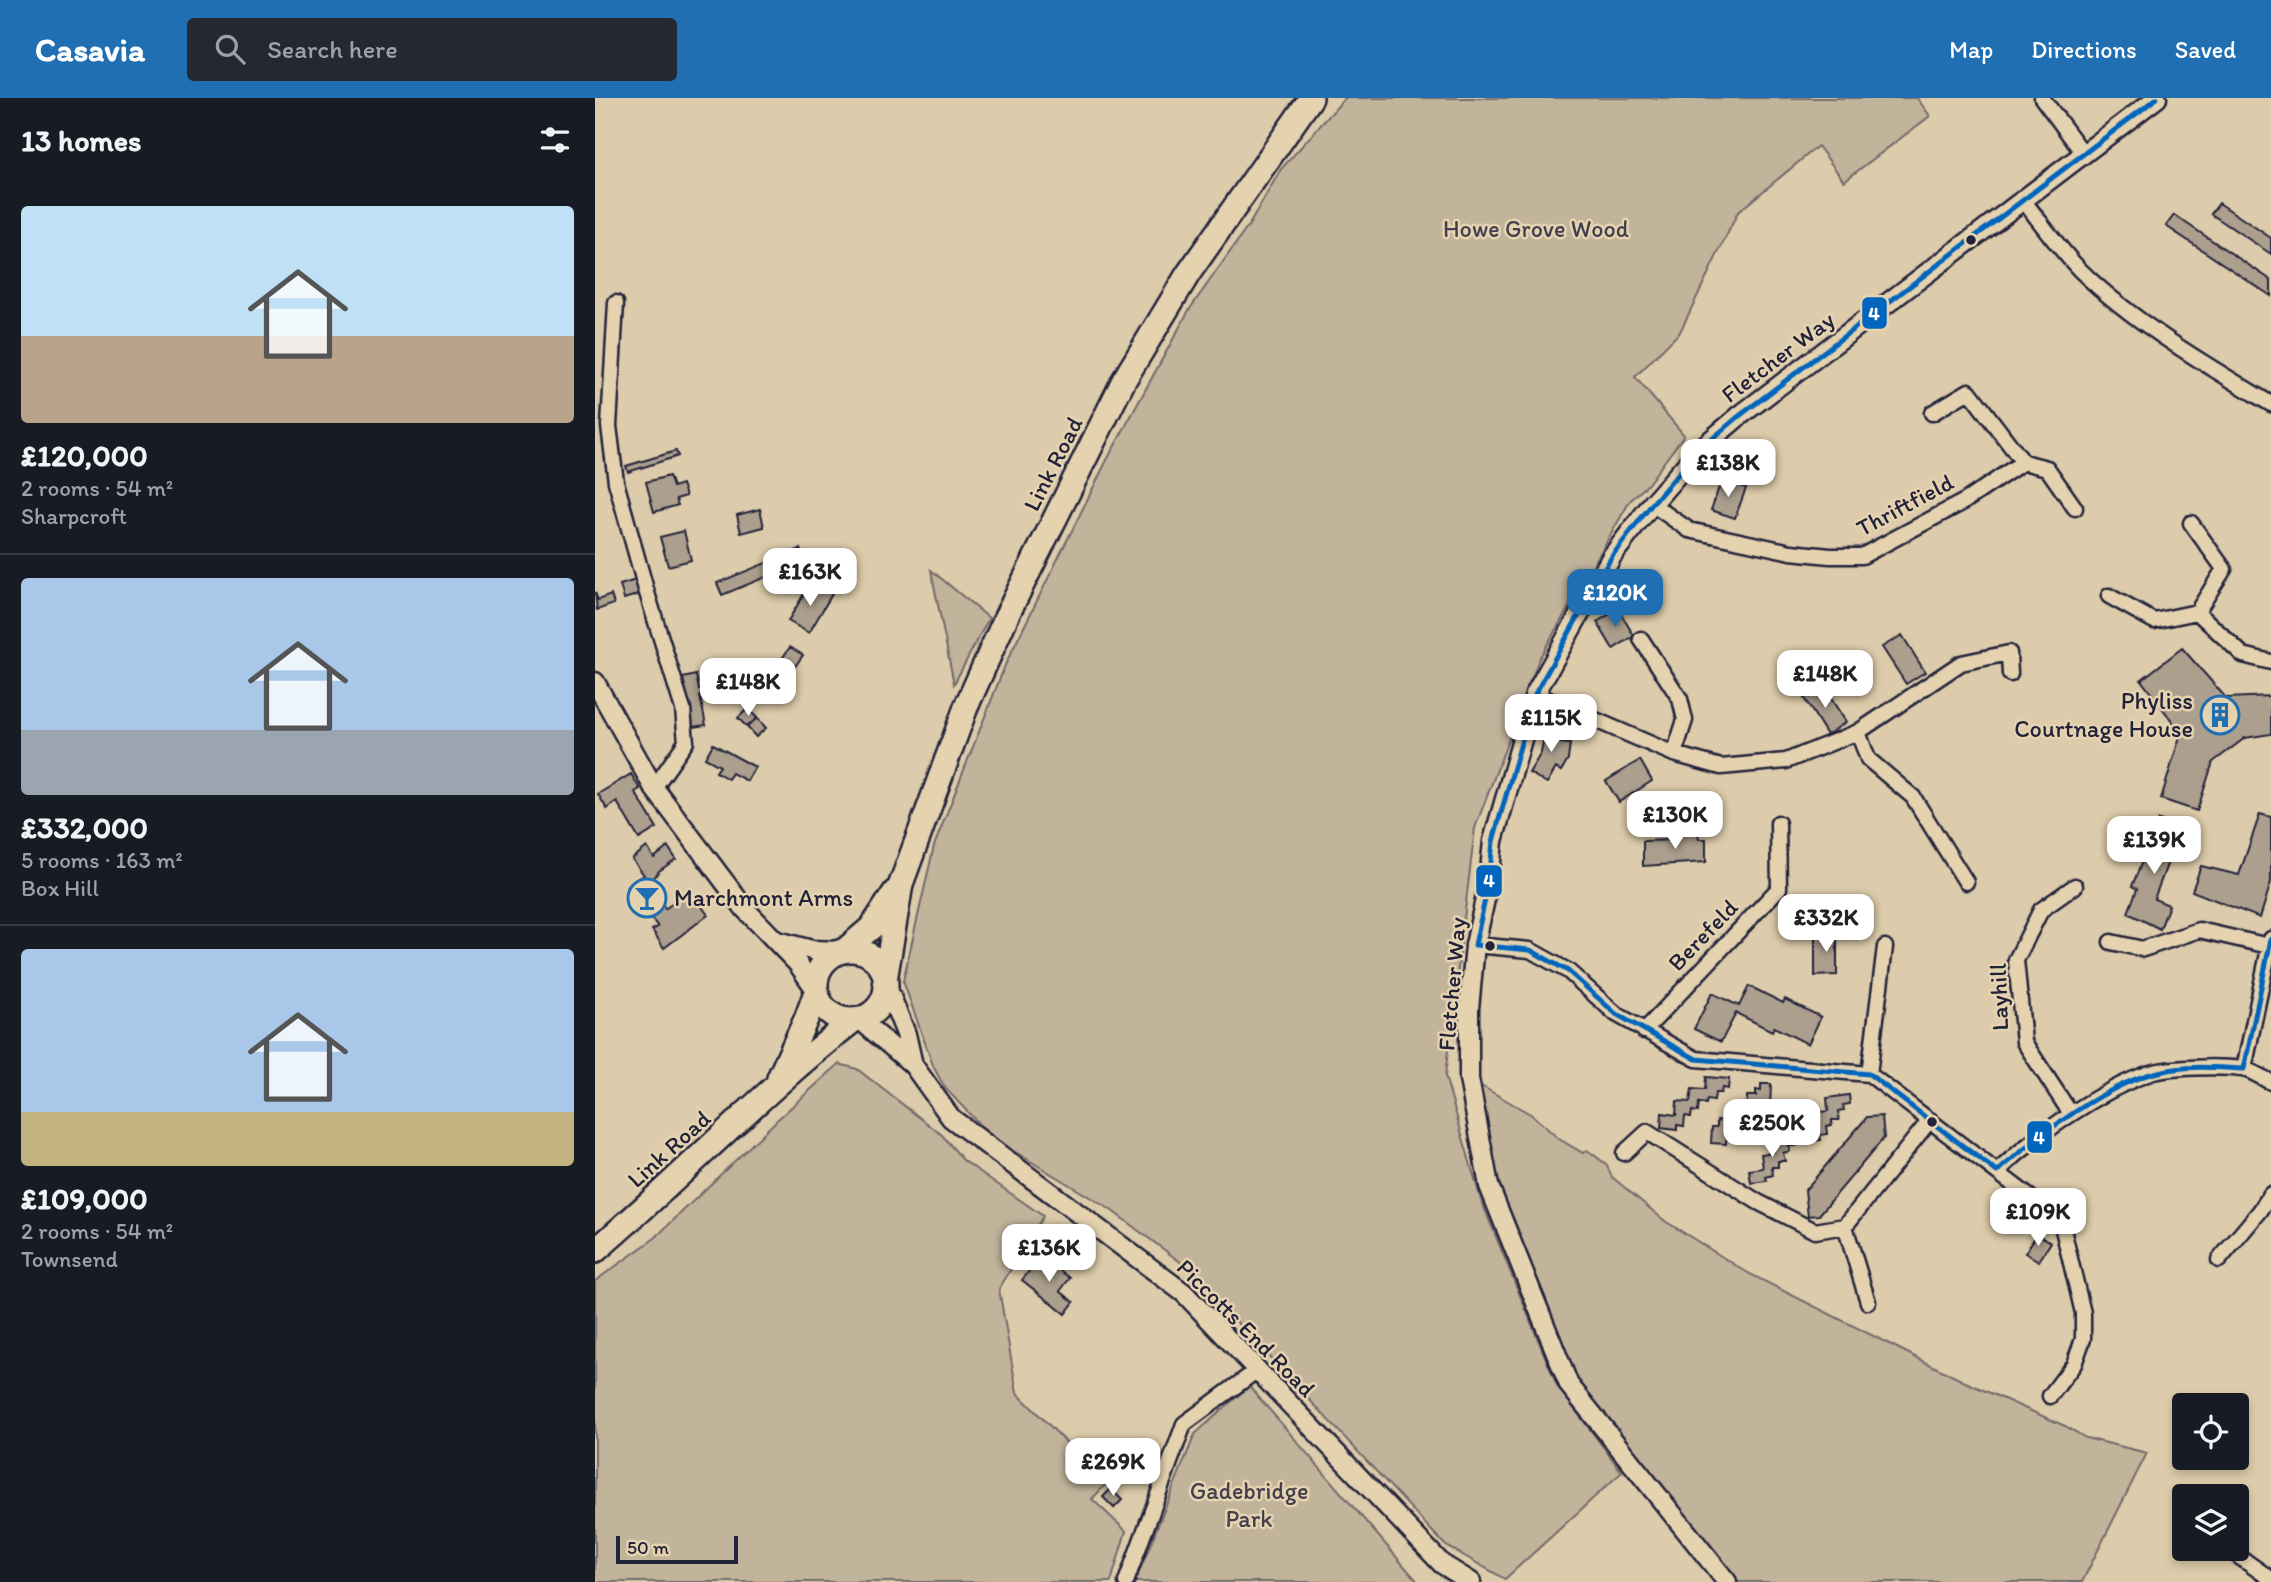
<!DOCTYPE html>
<meta charset="utf-8">
<style>
body{margin:0;font-family:Itim,sans-serif;background:#242831;color:#f1f3f6;height:100vh;display:flex;flex-direction:column;font-size:26px;white-space:nowrap}
*{box-sizing:border-box;margin:0}
p{font-size:23px;color:#9ea1a6}
.icon{flex:none;width:38px;height:38px;fill:none;stroke:currentColor;stroke-width:2;stroke-linecap:round;stroke-linejoin:round}
.map{position:relative;flex:1;overflow:hidden}
.sheet{display:flex;flex-direction:column;background:#171b24;width:595px}
.sheet>*{flex:none}
.fabs{position:absolute;left:1577px;top:1295px;display:grid;gap:14px}
.fabs a{display:grid;place-items:center;width:77px;height:77px;border-radius:7px;background:#171b24;box-shadow:0 4px 10px #0003;font-size:35px}
.scale{position:absolute;left:21px;bottom:18px;width:122px;box-sizing:border-box;padding-left:7px;border:4px solid #22223b;border-top:0;font-size:19px;line-height:24px;white-space:nowrap;color:#22223b;-webkit-text-stroke:5px #e5d3b0;paint-order:stroke}
.price{position:absolute;translate:-50% -60px;padding:0 16px;border-radius:14px;background:#fff;color:#222;font-size:23px;line-height:46px;filter:drop-shadow(0 2px 4px #0008)}
.price::after{content:'';position:absolute;left:50%;top:42px;width:21px;height:16px;margin-left:-10px;background:inherit;clip-path:polygon(0 0,100% 0,50% 100%)}
.price.selected{background:#1f6fb2;color:#fff}
ul{padding:0;list-style:none}
li{display:grid;align-content:center;gap:14px;height:371px;padding:0 21px}
li+li{border-top:2px solid #363941}
li span{display:grid;place-items:center;height:217px;border-radius:7px;color:#555}
li>.icon{margin-inline-start:auto}
span .icon{width:126px;height:126px;fill:#fffc;stroke-width:1}
li b{font-size:30px}
h2{display:flex;justify-content:space-between;align-items:center;height:84px;padding:0 21px;font-size:30px}
header{display:flex;align-items:center;gap:42px;box-sizing:border-box;height:98px;padding:0 35px;background:#1f6fb2;color:#fff}
header strong{font-size:33px}
nav{display:flex;gap:38px;margin-inline-start:auto;font-size:24px}
.search{width:490px;height:63px;background:#242831;display:flex;align-items:center;gap:18px;box-sizing:border-box;padding:0 24px;border-radius:7px;color:#9ea1a6;font-size:26px}
main{display:flex;flex:1;min-height:0}
.map>svg:first-child{display:block}
</style>
<header>
<strong>Casavia</strong>
<div class="search"><svg class="icon" aria-label="search" viewBox="0 0 24 24"><circle cx="10" cy="10" r="6"/><path d="M15 15l6 6"/></svg>Search here</div>
<nav><a>Map</a><a>Directions</a><a>Saved</a></nav>
</header>
<main>
<section class="sheet">
<h2>13 homes<svg class="icon" aria-label="filters" viewBox="0 0 24 24"><path d="M4 7h16M4 17h16"/><circle cx="9" cy="7" r="2"/><circle cx="15" cy="17" r="2"/></svg></h2>
<ul>
<li><span style="background:linear-gradient(#bfe0f5 60%,#b9a48a 0)"><svg class="icon" aria-label="home" viewBox="0 0 24 24"><path d="M3 11l9-7 9 7M6 9v11h12V9"/></svg></span><div><b>£120,000</b><p>2 rooms · 54 m²</p><p>Sharpcroft</p></div></li>
<li><span style="background:linear-gradient(#a9c7e8 70%,#9aa5b1 0)"><svg class="icon" aria-label="home" viewBox="0 0 24 24"><path d="M3 11l9-7 9 7M6 9v11h12V9"/></svg></span><div><b>£332,000</b><p>5 rooms · 163 m²</p><p>Box Hill</p></div></li>
<li><span style="background:linear-gradient(#a9c7e8 75%,#c2b280 0)"><svg class="icon" aria-label="home" viewBox="0 0 24 24"><path d="M3 11l9-7 9 7M6 9v11h12V9"/></svg></span><div><b>£109,000</b><p>2 rooms · 54 m²</p><p>Townsend</p></div></li>
</ul>
</section>
<div class="map">
<svg width="1676" height="1484" viewBox="0 0 1676 1484">
<rect width="100%" height="100%" fill="#ddccab"/>
<filter id="ink" filterUnits="userSpaceOnUse"><feTurbulence type="fractalNoise" baseFrequency=".0143" numOctaves="2"/><feDisplacementMap in="SourceGraphic" scale="14" xChannelSelector="R" yChannelSelector="G"/><feConvolveMatrix kernelMatrix="1 2 1 2 8 2 1 2 1" color-interpolation-filters="sRGB"/></filter>
<g filter="url(#ink)">
<path fill="#c2b39b" stroke="#726a6b" stroke-width="2" d="M750,0h572l13,18 -86,65 -26,-35 -80,66 -58,120 -45,45 49,58 -37,50 -17,16 -91,158 -64,169 -30,248 36,124 76,186 65,86 -117,107 -60,-34 -209,-224 -41,-48 -84,-63 -119,-72 -47,-50 -11,-20 -31,-87 31,-135 72,-183 101,-203 82,-150 60,-85 32,-56z
M336,472l58,48 -35,66z
M244,966l18,5 85,66 21,25 80,56 -44,73 18,104 90,90 -15,16 34,32 -15,51h-516v-301l60,-43 123,-119z
M874,981l63,36 27,24 24,14 4,-3 19,14 6,13 53,44 83,52 215,108 102,45 21,12 61,15 -65,129h-355l-158,-197 -80,-199z
M654,1288l169,196h-283l60,-148z"/>
<path fill="#ac9f8e" stroke="#22223b" stroke-width="2" d="M1624,105l52,35v16l-60,-40z
M1579,117l97,65v16l-105,-70z
M81,353l2,5 -50,16 -2,-6z
M74,378l4,11 9,-3 4,12 -10,3 2,6 -24,7 -8,-30z
M1127,381l24,9 -11,30 -24,-8z
M165,411l4,18 -23,6 -4,-18z
M89,433l7,29 -23,6 -8,-29z
M205,451l5,12 -83,34 -5,-12z
M47,480l4,14 -22,7 -4,-14z
M216,484l21,12 -23,39 -21,-12z
M0,494l3,8 13,-5 3,9 -17,6z
M1023,511l16,27 -21,13 -16,-27z
M1307,537l23,37 -19,12 -24,-37z
M195,549l13,8 -9,13 -13,-8z
M1587,550l44,50 45,-2v38l-26,4 -32,24 -16,49 -36,-12 20,-66 -40,-53z
M101,577l3,14 6,-1 1,7 -6,1 6,29 -13,2 -10,-49z
M1228,588l23,36 -19,13 -23,-37z
M153,610l9,10 -10,9 -9,-9z
M162,620l9,10 -10,9 -9,-10z
M951,627l17,1 -2,17 9,1 -2,15 -7,12 -5,-3 -9,15 -18,-10 12,-20z
M118,646l42,23 -8,14 -15,-8 -4,6 -12,-7 4,-6 -15,-8z
M1045,662l12,21 -33,21 -13,-21z
M36,676l9,15 -5,3 22,36 -18,11 -22,-37 -10,7 -9,-15z
M1665,716l11,3v65l-11,36 -68,-27 9,-25 38,9z
M1564,722l22,8 -27,71 15,6 -9,24 -32,-16 9,-24 -5,-3z
M1083,735h20l1,6h7v23l-63,4v-25l35,-1z
M52,749l7,11 14,-11 8,12 -17,12 -5,7 1,10 10,21 25,-19 18,25 -44,33 -12,-18 6,-3 -31,-40 17,-12 -12,-16z
M1220,835h22v42l-22,1z
M1154,888l34,17 2,-4 36,18 -13,27 -34,-17 -2,4 -36,-18 -15,29 -27,-13 18,-36 27,13z
M1111,979l23,2 -1,10 -6,-1 -1,5h-6l-1,8 -7,-1 -1,4 -7,-1 -1,9 -6,-1 -1,6 -6,-1 -1,10 -7,-1v5l-16,-2 1,-15 14,2 1,-14 13,1 2,-13 13,1z
M1166,986h10l-1,24 -14,-1 -1,13 -13,-1 -1,13 -14,-1 -1,13 -15,-1 1,-16h5v-7l10,1 1,-6 5,1 1,-7 8,1 1,-7h4v-7h9v-6l5,1z
M1254,997l1,9 -7,1 1,5 -6,1 1,9h-7v5l-6,1 1,8 -7,1 1,5 -16,1 -1,-13 13,-2 -2,-13 13,-2 -1,-13z
M1287,1018l2,22 -65,77 -11,1 -3,-26 62,-73z
M1200,1039l1,9h-7l1,5 -7,2 2,8h-7v6h-6l1,8 -7,2 1,4 -16,2 -2,-13 14,-2 -2,-14 13,-2 -1,-13z
M1442,1136l14,8 -12,19 -14,-8z
M446,1158l29,22 -10,13 14,11 -9,12 -43,-34z
M516,1391l11,11 -8,8 -11,-11z"/>
<g fill="none" stroke-linecap="round" stroke-linejoin="round">
<defs>
<path id="minor" d="M1447,0l41,55
M1428,102c19,24 37,50 58,71 53,52 127,95 190,133
M21,205l-7,123 7,56 31,111 36,116 3,33 -32,46
M1337,315l37,-22 54,71
M1057,406l37,26 102,22 39,4h32l103,-55 58,-39 24,6 28,40
M1514,498l45,25 43,-9 27,-43 -33,-46
M1602,514l46,43 28,7
M1046,541l39,60 5,21 -11,34
M940,596l139,60 47,13 65,-6 72,-29 10,27 45,38 53,85
M1263,634l103,-69 48,-10 1,21
M1516,844l32,7 56,-19 70,16
M880,847l55,5 38,21 48,43 80,45 173,15 192,147 22,92v26l-9,25 -24,32
M1049,933l135,-143 -1,-65
M1649,971l27,-130
M1274,976l16,-127
M1476,1016l-47,-72 -8,-82 25,-50 34,-24
M1029,1055l23,-21 111,70 57,29 30,-5 85,-106
M1402,1074c38,-36 103,-82 153,-99 20,-6 70,-7 92,-4 9,1 20,9 29,13
M1250,1128l23,76
M1624,1162l41,-49 11,-17
M1633,1451l43,30
M531,1484l58,-158 72,-53"/>
<path id="tertiary" d="M0,584l59,106 91,121 53,55 18,26
M182,843l35,9 30,1
M291,886l20,50 7,31
M264,921l54,46 38,53 233,175 258,271 29,18
M1132,1484l-158,-197 -80,-199 -20,-107v-70l6,-64 14,-64 4,-40 42,-147 77,-138 40,-52 46,-53 40,-34 419,-319"/>
<path id="primary" d="M221 887a35 35 0 1 1 70 0a35 35 0 1 1-70 0Z
M249,853l28,-24 23,-35
M290,882l16,-96 65,-177 42,-94 116,-233 64,-106 123,-176
M184,980l28,-61 9,-25
M0,1153c88,-75 168,-160 259,-231"/>
</defs>
<use href="#minor" stroke="#22223b" stroke-width="19"/>
<use href="#tertiary" stroke="#22223b" stroke-width="23"/>
<use href="#primary" stroke="#22223b" stroke-width="28"/>
<use href="#minor" stroke="#e5d3b0" stroke-width="14"/>
<use href="#tertiary" stroke="#e5d3b0" stroke-width="18"/>
<use href="#primary" stroke="#e5d3b0" stroke-width="23"/>
<defs>
<path id="bus-1" d="M1562,0l-419,319 -40,34 -46,53 -40,52 -77,138 -42,147 -4,40 -14,64 55,5 38,21 48,43 80,45 173,15 128,98c39,-35 114,-92 166,-101 26,-6 54,-3 81,-2l27,-130"/>
</defs>
<use href="#bus-1" stroke="#e5d3b0" stroke-width="10"/>
<use href="#bus-1" stroke="#0065bd" stroke-width="5"/>
</g>
</g>
<defs>
<symbol id="building-ring" viewBox="-11 -11 22 22"><circle r="9.5" fill="#e5d3b0" stroke="#1f6fb2" stroke-width="1.5"/><path d="M-4-6H4V6H1V3H-1V6H-4ZM-2.5-4.3h1.7v1.8h-1.7ZM.8-4.3h1.7v1.8H.8ZM-2.5-1h1.7V.8h-1.7ZM.8-1h1.7V.8H.8Z" fill="#1f6fb2"/></symbol>
<symbol id="bar-ring" viewBox="-11 -11 22 22"><circle r="9.5" fill="#e5d3b0" stroke="#1f6fb2" stroke-width="1.5"/><path d="M-6-5H6L.8 .8V4.5H3.5V6h-7V4.5H-.8V.8Z" fill="#1f6fb2"/></symbol>
</defs>
<g fill-rule="evenodd">
<use href="#building-ring" x="1603" y="595" width="44" height="44"/>
<use href="#bar-ring" x="30" y="778" width="44" height="44"/>
</g>
<g fill="#22223b" stroke="#e5d3b0" stroke-width="2.5">
<circle cx="1376" cy="142" r="6"/>
<circle cx="895" cy="848" r="6"/>
<circle cx="1337" cy="1024" r="6"/>
</g>
<g text-anchor="middle" stroke-width="5" stroke-linejoin="round" paint-order="stroke">
<g font-size="24" fill="#423f4e" stroke="#e5d3b0">
<text x="941" y="139">Howe Grove Wood</text>
<text x="654" y="1401">Gadebridge<tspan x="654" dy="28">Park</tspan></text>
</g>
<g font-size="24" fill="#22223b" stroke="#e5d3b0">
<text transform="translate(1183 259) rotate(-37)" y="8">Fletcher Way</text>
<text transform="translate(458 366) rotate(-63)" y="8">Link Road</text>
<text transform="translate(1310 407) rotate(-28)" y="8">Thriftfield</text>
<text transform="translate(1108 837) rotate(-46)" y="8">Berefeld</text>
<text transform="translate(857 886) rotate(-85)" y="8">Fletcher Way</text>
<text transform="translate(1404 899) rotate(-92)" y="8">Layhill</text>
<text transform="translate(74 1051) rotate(-42)" y="8">Link Road</text>
<text transform="translate(651 1230) rotate(45)" y="8">Piccotts End Road</text>
</g>
<g font-size="24" fill="#22223b" stroke="#e5d3b0" text-anchor="end">
<text x="1598" y="611">Phyliss<tspan x="1598" dy="28">Courtnage House</tspan></text>
<text x="79" y="808" text-anchor="start">Marchmont Arms</text>
</g>
</g>
<g stroke="#e5d3b0" stroke-width="2.5">
<rect x="1266" y="198" width="27" height="34" rx="7" fill="#0065bd"/>
<rect x="880" y="766" width="28" height="34" rx="7" fill="#0065bd"/>
<rect x="1431" y="1022" width="27" height="34" rx="7" fill="#0065bd"/>
</g>
<g font-size="19" text-anchor="middle" font-weight="bold" fill="#fff">
<text x="1279" y="222">4</text>
<text x="894" y="789">4</text>
<text x="1444" y="1046">4</text>
</g>
</svg>
<div class="fabs">
<a><svg class="icon" aria-label="locate" viewBox="0 0 24 24"><circle cx="12" cy="12" r="6"/><path d="M12 2v4M12 18v4M2 12h4M18 12h4"/></svg></a>
<a><svg class="icon" aria-label="layers" viewBox="0 0 24 24"><path d="M12 4l9 5-9 5-9-5zM3 14l9 5 9-5"/></svg></a>
</div>
<div class="scale">50 m</div>
<b class="price" style="left:1133px;top:401px">£138K</b>
<b class="price" style="left:215px;top:510px">£163K</b>
<b class="price selected" style="left:1020px;top:531px">£120K</b>
<b class="price" style="left:1230px;top:612px">£148K</b>
<b class="price" style="left:153px;top:620px">£148K</b>
<b class="price" style="left:956px;top:656px">£115K</b>
<b class="price" style="left:1080px;top:753px">£130K</b>
<b class="price" style="left:1559px;top:778px">£139K</b>
<b class="price" style="left:1231px;top:856px">£332K</b>
<b class="price" style="left:1177px;top:1061px">£250K</b>
<b class="price" style="left:1443px;top:1150px">£109K</b>
<b class="price" style="left:454px;top:1186px">£136K</b>
<b class="price" style="left:518px;top:1400px">£269K</b>
</div>
</main>
